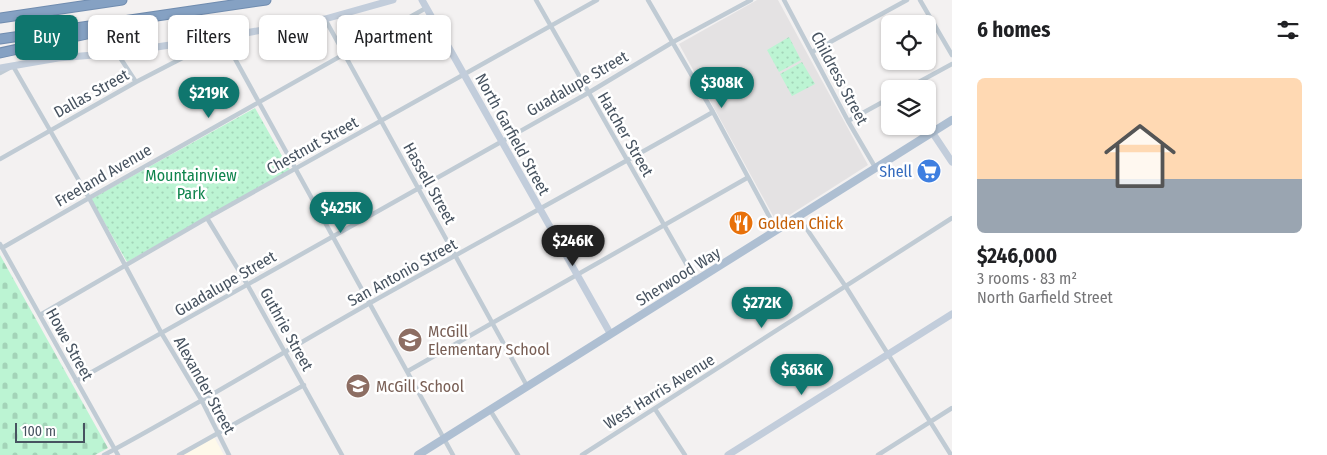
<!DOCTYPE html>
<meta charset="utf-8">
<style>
body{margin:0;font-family:"Fira Sans Condensed",sans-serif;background:#f2f2f2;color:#202124;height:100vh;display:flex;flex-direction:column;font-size:19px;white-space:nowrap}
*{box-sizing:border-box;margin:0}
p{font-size:16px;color:#757577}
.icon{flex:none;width:28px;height:28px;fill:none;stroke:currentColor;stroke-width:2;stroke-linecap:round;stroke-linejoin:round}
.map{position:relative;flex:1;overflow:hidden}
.sheet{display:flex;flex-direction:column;background:#fff;width:375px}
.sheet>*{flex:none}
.guide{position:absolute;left:15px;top:15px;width:475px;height:45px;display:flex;gap:10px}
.buttons{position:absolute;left:881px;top:15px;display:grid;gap:10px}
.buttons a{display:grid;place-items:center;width:55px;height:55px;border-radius:8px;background:#fff;box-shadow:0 1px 4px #0004;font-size:25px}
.scale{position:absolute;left:15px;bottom:12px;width:70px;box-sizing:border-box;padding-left:5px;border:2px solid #475360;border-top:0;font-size:14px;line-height:18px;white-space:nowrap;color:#475360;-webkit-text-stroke:4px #fff;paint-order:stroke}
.price{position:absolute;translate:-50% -42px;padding:0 11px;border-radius:18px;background:#0f766e;color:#fff;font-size:16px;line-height:32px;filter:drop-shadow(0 1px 2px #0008)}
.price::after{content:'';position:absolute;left:50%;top:30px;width:15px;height:11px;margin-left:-8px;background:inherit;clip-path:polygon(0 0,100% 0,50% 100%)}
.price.current{background:#222;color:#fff}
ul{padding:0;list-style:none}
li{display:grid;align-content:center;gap:10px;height:265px;padding:0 25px}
li span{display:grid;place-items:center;height:155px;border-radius:8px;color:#555}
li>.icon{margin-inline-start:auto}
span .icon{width:90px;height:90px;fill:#fffc;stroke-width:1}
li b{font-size:21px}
h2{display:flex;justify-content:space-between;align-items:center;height:60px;padding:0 25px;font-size:21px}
.chip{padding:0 18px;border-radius:8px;background:#fff;box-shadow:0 1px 4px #0004;font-size:18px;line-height:45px}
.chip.current{background:#0f766e;color:#fff}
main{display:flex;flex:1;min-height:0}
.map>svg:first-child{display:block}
</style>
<main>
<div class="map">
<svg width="952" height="455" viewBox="0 0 952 455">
<defs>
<pattern id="cemetery-stones" width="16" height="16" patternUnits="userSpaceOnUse" patternTransform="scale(1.25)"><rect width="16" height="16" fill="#bcf4d3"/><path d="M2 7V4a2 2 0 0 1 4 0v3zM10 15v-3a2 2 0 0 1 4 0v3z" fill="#a3d3b8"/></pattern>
<pattern id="park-dots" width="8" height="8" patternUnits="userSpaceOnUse" patternTransform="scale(1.25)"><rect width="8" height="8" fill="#bcf4d3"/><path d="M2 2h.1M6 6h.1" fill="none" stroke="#a3d3b8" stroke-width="1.8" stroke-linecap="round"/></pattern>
</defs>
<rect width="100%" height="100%" fill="#f3f1f1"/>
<path fill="#fef9ea" d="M214,437l10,18h-42z"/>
<path fill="#e4e2e3" d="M757,0h21l90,165 -91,58 -98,-179z"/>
<path fill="url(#cemetery-stones)" d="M0,255l108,193 -13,7h-95z"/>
<path fill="url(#park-dots)" d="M789,37l12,23 -22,12 -12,-22z
M802,62l13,22 -23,12 -12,-22z
M255,108l35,62 -163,92 -36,-63z"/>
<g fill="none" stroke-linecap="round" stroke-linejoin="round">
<defs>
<path id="highway" d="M0,18l122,-18
M0,39l266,-39
M0,53l110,-24"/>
</defs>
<use href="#highway" stroke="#708caf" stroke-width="11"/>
<path stroke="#c0cbd4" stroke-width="4.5" d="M536,0l160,281
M648,0l65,112 63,117
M784,0l64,121 27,46
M920,0l32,55
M325,19l202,367
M812,52l95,-52
M117,53l19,29
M0,73l13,-7 76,132 73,136 40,67 27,54
M906,89l46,-25
M848,121l42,-23
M0,159l136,-77 87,-45 230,418
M798,216l48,71 105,168
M207,218l40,66 95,171
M0,244l118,211
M2,248l87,-50 337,-190
M40,315l167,-97 390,-218
M408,371l339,-193
M76,381l512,-288 85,-51 78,-42
M655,409l30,46
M490,410l28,45
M104,455c90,-48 177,-102 266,-152 114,-64 229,-126 343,-191
M179,455l125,-70
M582,455l370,-237
M878,455l74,-47"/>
<path stroke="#c2cddb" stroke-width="7" d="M422,0l188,333
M0,68l58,-10 59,-5 106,-16 102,-18 68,-19
M932,132l20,30
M728,455l224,-141"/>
<path stroke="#aebfd2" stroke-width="8" d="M418,455l534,-335"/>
<use href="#highway" stroke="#85a1c3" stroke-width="9"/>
</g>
<defs>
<symbol id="supermarket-disc" viewBox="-11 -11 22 22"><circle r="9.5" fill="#3f7fe0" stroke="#fff"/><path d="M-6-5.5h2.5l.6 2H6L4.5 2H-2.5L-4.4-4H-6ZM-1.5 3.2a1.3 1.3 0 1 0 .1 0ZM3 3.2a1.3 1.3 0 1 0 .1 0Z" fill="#fff"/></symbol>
<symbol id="restaurant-disc" viewBox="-11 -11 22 22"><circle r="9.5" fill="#e8710a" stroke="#fff"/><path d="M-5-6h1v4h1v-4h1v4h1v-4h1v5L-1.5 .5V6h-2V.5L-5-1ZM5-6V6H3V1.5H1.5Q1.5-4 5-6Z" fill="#fff"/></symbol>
<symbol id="school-disc" viewBox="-11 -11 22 22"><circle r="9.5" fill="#8d6e63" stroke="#fff"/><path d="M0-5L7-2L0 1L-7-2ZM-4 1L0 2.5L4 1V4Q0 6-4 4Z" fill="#fff"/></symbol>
</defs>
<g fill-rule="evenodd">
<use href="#supermarket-disc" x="915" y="157" width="28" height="28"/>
<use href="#restaurant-disc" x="727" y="209" width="28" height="28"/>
<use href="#school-disc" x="396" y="326" width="28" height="28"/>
<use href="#school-disc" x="344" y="372" width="28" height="28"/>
</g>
<g text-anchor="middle" stroke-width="5" stroke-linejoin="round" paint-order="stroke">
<g font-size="16" fill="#475360" stroke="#fff">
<text transform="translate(840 78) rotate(62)" y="6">Childress Street</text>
<text transform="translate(577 83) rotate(-30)" y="6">Guadalupe Street</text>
<text transform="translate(91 93) rotate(-29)" y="6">Dallas Street</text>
<text transform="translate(513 134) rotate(61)" y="6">North Garfield Street</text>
<text transform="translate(626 134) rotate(60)" y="6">Hatcher Street</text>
<text transform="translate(312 145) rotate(-29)" y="6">Chestnut Street</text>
<text transform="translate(103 175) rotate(-30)" y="6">Freeland Avenue</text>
<text transform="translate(430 183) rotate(61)" y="6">Hassell Street</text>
<text transform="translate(402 272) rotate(-29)" y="6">San Antonio Street</text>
<text transform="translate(678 276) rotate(-32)" y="6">Sherwood Way</text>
<text transform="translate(225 283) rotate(-30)" y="6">Guadalupe Street</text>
<text transform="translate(287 329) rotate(61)" y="6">Guthrie Street</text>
<text transform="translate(70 344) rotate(61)" y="6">Howe Street</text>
<text transform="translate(205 385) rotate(61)" y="6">Alexander Street</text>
<text transform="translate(659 391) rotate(-32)" y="6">West Harris Avenue</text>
</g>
<g font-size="16" fill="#366cbe" stroke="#fff" text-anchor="end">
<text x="912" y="177">Shell</text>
</g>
<g font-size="16" fill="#0f844d" stroke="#fff">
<text x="191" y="181">Mountainview<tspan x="191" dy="18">Park</tspan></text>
</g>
<g font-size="16" fill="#c56008" stroke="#fff" text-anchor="start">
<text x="758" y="229">Golden Chick</text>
</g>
<g font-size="16" fill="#785e54" stroke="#fff" text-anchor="start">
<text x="428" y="337">McGill<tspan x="428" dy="18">Elementary School</tspan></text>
<text x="376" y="392">McGill School</text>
</g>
</g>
</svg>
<div class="buttons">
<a><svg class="icon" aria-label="locate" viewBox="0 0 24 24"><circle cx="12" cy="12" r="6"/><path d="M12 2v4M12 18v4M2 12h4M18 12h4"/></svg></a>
<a><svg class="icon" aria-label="layers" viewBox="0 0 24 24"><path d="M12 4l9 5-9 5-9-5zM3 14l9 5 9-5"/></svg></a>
</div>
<div class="scale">100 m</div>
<b class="price" style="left:722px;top:109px">$308K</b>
<b class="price" style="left:209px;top:119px">$219K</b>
<b class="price" style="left:341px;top:234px">$425K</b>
<b class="price current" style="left:573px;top:267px">$246K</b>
<b class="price" style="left:762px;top:329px">$272K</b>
<b class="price" style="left:802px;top:396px">$636K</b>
<div class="guide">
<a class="chip current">Buy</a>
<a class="chip">Rent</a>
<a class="chip">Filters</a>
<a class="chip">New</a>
<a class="chip">Apartment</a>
</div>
</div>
<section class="sheet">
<h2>6 homes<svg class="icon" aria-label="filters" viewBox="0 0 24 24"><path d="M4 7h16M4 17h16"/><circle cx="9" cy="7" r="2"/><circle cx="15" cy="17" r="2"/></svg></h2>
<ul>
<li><span style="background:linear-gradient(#ffd9b3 65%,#9aa5b1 0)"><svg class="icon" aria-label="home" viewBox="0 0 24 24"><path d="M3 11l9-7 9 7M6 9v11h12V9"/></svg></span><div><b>$246,000</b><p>3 rooms · 83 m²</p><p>North Garfield Street</p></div></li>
</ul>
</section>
</main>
